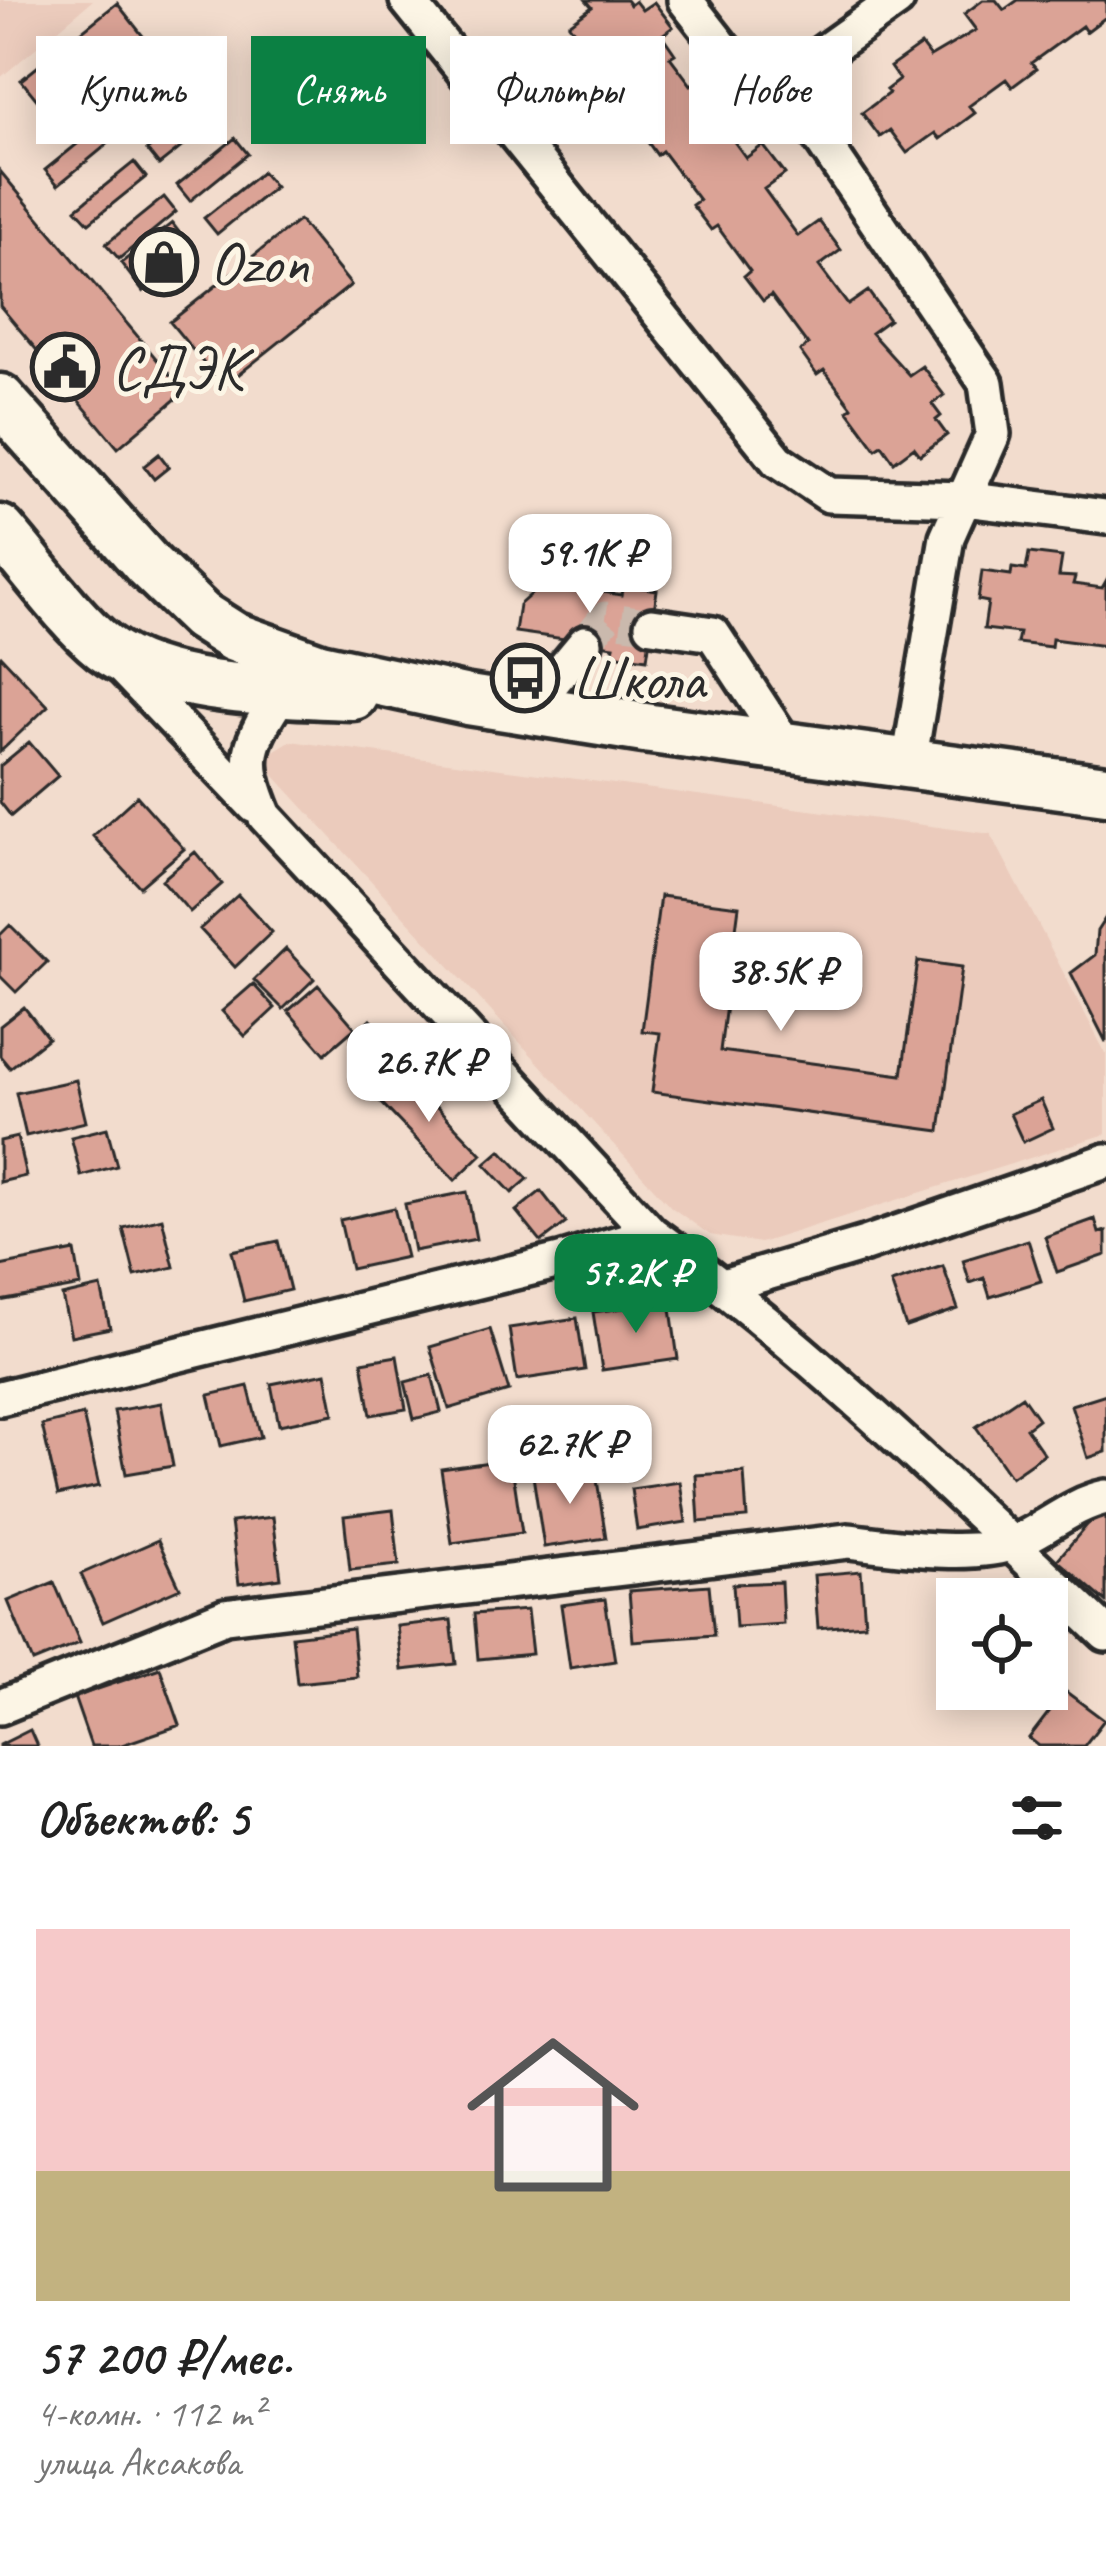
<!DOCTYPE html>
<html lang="ru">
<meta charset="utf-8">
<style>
body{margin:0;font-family:Caveat,sans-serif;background:#f2f2f2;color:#222;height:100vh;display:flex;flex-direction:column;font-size:45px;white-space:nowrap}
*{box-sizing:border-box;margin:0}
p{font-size:39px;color:#767676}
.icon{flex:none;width:66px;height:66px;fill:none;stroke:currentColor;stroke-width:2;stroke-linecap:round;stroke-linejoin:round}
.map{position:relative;height:1746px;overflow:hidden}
.side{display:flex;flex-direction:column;background:#fff;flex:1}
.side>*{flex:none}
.top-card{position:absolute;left:36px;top:36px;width:1035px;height:108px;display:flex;gap:24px}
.buttons{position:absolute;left:936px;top:1578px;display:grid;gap:24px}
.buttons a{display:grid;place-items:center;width:132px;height:132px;border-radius:0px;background:#fff;box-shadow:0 6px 30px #0003;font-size:60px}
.price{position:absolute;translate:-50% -102px;padding:0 27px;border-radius:24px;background:#fff;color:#222;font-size:39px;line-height:78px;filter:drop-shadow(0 3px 6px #0008)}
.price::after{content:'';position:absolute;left:50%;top:72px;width:36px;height:27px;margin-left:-18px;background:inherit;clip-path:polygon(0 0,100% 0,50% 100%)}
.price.active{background:#0b8043;color:#fff}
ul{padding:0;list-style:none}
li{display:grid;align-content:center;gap:24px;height:636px;padding:0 36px}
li+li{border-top:3px solid #e0e0e0}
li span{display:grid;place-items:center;height:372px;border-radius:0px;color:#555}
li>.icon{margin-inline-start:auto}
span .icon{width:216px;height:216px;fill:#fffc;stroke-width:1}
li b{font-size:51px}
h2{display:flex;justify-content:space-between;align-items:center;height:144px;padding:0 36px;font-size:51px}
.tag{padding:0 42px;border-radius:0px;background:#fff;box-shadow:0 6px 30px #0003;font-size:42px;line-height:108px}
.tag.active{background:#0b8043;color:#fff}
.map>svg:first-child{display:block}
</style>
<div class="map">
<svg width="1106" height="1746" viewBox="0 0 1106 1746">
<rect width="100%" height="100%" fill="#f2dccd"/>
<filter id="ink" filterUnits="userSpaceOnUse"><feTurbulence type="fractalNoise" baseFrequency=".00833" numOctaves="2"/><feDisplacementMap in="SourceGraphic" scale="24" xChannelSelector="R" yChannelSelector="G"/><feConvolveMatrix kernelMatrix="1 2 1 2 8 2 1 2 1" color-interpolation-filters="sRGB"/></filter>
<g filter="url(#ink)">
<path fill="#ebcbbc" d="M0,0h93l-93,78z
M290,741l701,93 115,220v80l-346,109 -50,-8 -39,-28 -399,-434 -3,-11 3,-10z"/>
<path fill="#dba396" stroke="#2b2b2b" stroke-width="3" d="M586,0h40l4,5 5,-4 7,9 12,-8 19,25 -11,8 13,19 -5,3 21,28 15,-11 21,30 -13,10 32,44 17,-13 22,29 -21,15 34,47 21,-15 22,29 -22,16 29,39 20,-14 21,29 -18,13 38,42 13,-9 22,29 -12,9 9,12 -5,4 11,15 -27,20 -6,-8 -20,15 -12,-17 -6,4 -28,-38 4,-4 -28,-37 -7,5 -17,-24 8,-6 -37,-50 -8,6 -19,-25 6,-5 -33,-45 -6,4 -19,-25 7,-5 -37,-49 -5,4 -18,-25 6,-4 -35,-47 -6,4 -20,-27 5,-4 -20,-28 23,-17z
M983,0h13l8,10 14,-10h88v17l-20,15 -4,-6 -51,37 5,6 -24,18 -6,-8 -37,27 6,7 -35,26 -5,-6 -28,20 -17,-23 -10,7 -18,-24 27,-20 -3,-3 13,-10 -9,-13 31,-22 9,12 46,-27 -12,-16z
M117,3l33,42 -96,76 -33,-41z
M174,64l13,15 -58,47 -13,-15z
M205,103l12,16 -58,46 -12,-15z
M103,123l12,15 -57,47 -13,-15z
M235,138l13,16 -58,47 -13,-16z
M134,162l12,15 -57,46 -13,-14z
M0,171l184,221 -66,56 -118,-142z
M262,172l13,15 -58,47 -13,-16z
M164,197l12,15 -57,47 -13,-15z
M299,220l52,65 -128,102 -53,-65z
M172,223l22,29 -51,40 -22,-29z
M159,454l10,13 -15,12 -10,-13z
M1029,553l33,4 -3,19 16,1 -2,7 29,4 4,-7v65l-54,-7 -1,8 -34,-4 2,-10 -35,-4 4,-27 -10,-2 4,-29 29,4 1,-7 14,2z
M553,575l28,4 -1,9 41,7 2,-10 34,5 -10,69 -35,-5 2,-8 -99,-14 4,-27z
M1,656l47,50 -48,46v-95z
M29,742l29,34 -47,40 -11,-14v-36z
M137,796l47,53 -44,38 -47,-51z
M195,852l27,32 -32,28 -28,-32z
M238,895l34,37 -37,35 -35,-38z
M660,896l79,10 -19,145 182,24 16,-114 44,6 -22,164 -288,-39 8,-59 -18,-2z
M1106,917v125l-35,-69 24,-18 2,-24z
M10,925l37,37 -31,30 -16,-16v-41z
M286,949l28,30 -31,30 -29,-29z
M253,984l22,24 -30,28 -23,-25z
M318,985l37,43 -30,26 -37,-43z
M24,1007l24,31 -38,30 -10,-12v-30z
M371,1019l33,36 -18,17 -34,-35z
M402,1071l80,83 -27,26 -80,-84z
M76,1080l10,42 -60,14 -10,-43z
M1041,1100l12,28 -30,14 -13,-28z
M107,1128l10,38 -36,10 -10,-39z
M17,1137l9,39 -26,6v-41z
M501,1150l27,29 -16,14 -27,-29z
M541,1191l25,32 -25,19 -25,-31z
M467,1192l9,47 -62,12 -9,-47z
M394,1208l12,49 -55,12 -11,-49z
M162,1218l12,49 -39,9 -12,-48z
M1095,1219l4,14 7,-2v24l-49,17 -12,-35z
M1028,1240l13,41 -51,16 -6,-19 -14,5 -7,-23z
M278,1241l12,49 -46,11 -12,-50z
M75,1251l6,35 -81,15v-35z
M943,1266l15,43 -52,18 -15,-44z
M101,1287l9,41 -39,8 -9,-40z
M670,1302l8,57 -76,11 -9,-58z
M577,1318l8,52 -68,10 -8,-52z
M490,1329l19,62 -60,18 -19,-62z
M397,1356l9,53 -35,6 -9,-53z
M326,1373l8,41 -55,11 -8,-41z
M432,1375l9,37 -27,7 -9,-37z
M248,1386l13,51 -40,9 -12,-51z
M1106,1394v58l-18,6 -17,-53z
M1022,1396l16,23 -12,9 18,26 -33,23 -35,-50z
M161,1403l12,63 -47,8 -12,-63z
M83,1415l16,71 -41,9 -16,-70z
M511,1459l11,74 -70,10 -11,-74z
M595,1467l11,71 -62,9 -11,-71z
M744,1472l3,46 -48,4 -3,-47z
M680,1482l6,40 -49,8 -6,-41z
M393,1510l6,55 -49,5 -6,-54z
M1106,1510v92l-49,-42 42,-49z
M273,1517l8,61 -42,6 -8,-62z
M158,1540l22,48 -77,34 -22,-48z
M861,1571l4,53 -47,4 -4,-53z
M54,1582l26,61 -47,19 -25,-61z
M781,1582l2,42 -47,3 -3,-43z
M709,1585l5,50 -81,6 -4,-50z
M605,1599l10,62 -45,7 -9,-63z
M527,1610l5,44 -54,5 -4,-45z
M451,1620l5,44 -54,6 -5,-44z
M352,1629l5,48 -60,6 -5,-47z
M160,1668l20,57 -61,21h-28l-17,-49z
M1065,1691l39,29 -20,26h-45l-10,-8z
M30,1730l7,16h-37v-1z"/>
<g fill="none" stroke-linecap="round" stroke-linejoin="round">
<path stroke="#cab9ad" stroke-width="33" stroke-dasharray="33 16" stroke-linecap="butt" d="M585,643l20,-25 47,7"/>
<defs>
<path id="minor" d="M407,0l371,461 51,34 135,4 142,18
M685,0l76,97 136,-97
M783,83l203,300 7,51 -46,103 -38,226
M652,625l61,9 74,113
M121,666l134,140
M282,692c-34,53 -42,65 -17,124l386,417c163,119 309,262 455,401
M530,709l55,-66
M723,1286l142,-42 241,-83
M0,1398l560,-137 91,-28
M0,1707l225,-91 623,-75c44,5 126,18 167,1 31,-13 57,-38 91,-45"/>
<path id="highway" d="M0,399l148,166 53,51 33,21 86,31 148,32 183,29 455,61
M0,530c30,34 69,89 104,117 58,45 177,45 249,48"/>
</defs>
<use href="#minor" stroke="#2b2b2b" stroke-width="42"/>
<use href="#highway" stroke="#2b2b2b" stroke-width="57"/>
<use href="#minor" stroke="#fcf5e5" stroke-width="33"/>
<use href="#highway" stroke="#fcf5e5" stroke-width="48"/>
</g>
</g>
<defs>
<symbol id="shop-ring" viewBox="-11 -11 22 22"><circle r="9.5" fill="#fcf5e5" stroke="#2b2b2b" stroke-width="1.5"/><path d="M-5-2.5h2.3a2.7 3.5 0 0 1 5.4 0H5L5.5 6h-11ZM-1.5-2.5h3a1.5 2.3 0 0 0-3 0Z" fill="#2b2b2b"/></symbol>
<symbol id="civic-ring" viewBox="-11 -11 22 22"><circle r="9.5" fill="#fcf5e5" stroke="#2b2b2b" stroke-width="1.5"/><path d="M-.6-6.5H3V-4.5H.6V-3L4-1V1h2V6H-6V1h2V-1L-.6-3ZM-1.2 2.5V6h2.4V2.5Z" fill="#2b2b2b"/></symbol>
<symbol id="bus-ring" viewBox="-11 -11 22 22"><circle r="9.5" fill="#fcf5e5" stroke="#2b2b2b" stroke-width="1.5"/><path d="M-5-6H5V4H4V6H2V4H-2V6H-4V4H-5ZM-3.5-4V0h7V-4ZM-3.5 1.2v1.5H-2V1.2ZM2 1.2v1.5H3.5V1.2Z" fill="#2b2b2b"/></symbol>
</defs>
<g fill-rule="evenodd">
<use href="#shop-ring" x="126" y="224" width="76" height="76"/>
<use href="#civic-ring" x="27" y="329" width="76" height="76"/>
<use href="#bus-ring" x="487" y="640" width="76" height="76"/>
</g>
<g text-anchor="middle" stroke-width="10" stroke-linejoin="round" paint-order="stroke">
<g font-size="60" fill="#2b2b2b" stroke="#fcf5e5" text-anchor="start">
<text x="210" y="283">Ozon</text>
<text x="112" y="388">СДЭК</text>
<text x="572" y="699">Школа</text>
</g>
</g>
</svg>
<div class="buttons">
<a><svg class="icon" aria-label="locate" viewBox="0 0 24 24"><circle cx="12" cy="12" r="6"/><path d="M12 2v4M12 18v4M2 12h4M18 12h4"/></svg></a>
</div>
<b class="price" style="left:590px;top:616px">59.1K ₽</b>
<b class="price" style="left:781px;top:1034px">38.5K ₽</b>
<b class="price" style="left:429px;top:1125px">26.7K ₽</b>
<b class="price active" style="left:636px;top:1336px">57.2K ₽</b>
<b class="price" style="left:570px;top:1507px">62.7K ₽</b>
<div class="top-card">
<a class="tag">Купить</a>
<a class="tag active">Снять</a>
<a class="tag">Фильтры</a>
<a class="tag">Новое</a>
</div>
</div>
<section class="side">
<h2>Объектов: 5<svg class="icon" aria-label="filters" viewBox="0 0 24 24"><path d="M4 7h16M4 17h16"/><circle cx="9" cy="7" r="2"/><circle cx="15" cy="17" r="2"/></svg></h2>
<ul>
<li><span style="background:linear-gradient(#f6c9c9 65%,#c2b280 0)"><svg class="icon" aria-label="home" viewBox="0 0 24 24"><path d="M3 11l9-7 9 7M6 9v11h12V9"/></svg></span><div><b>57 200 ₽/мес.</b><p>4-комн. · 112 m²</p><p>улица Аксакова</p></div></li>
</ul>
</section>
